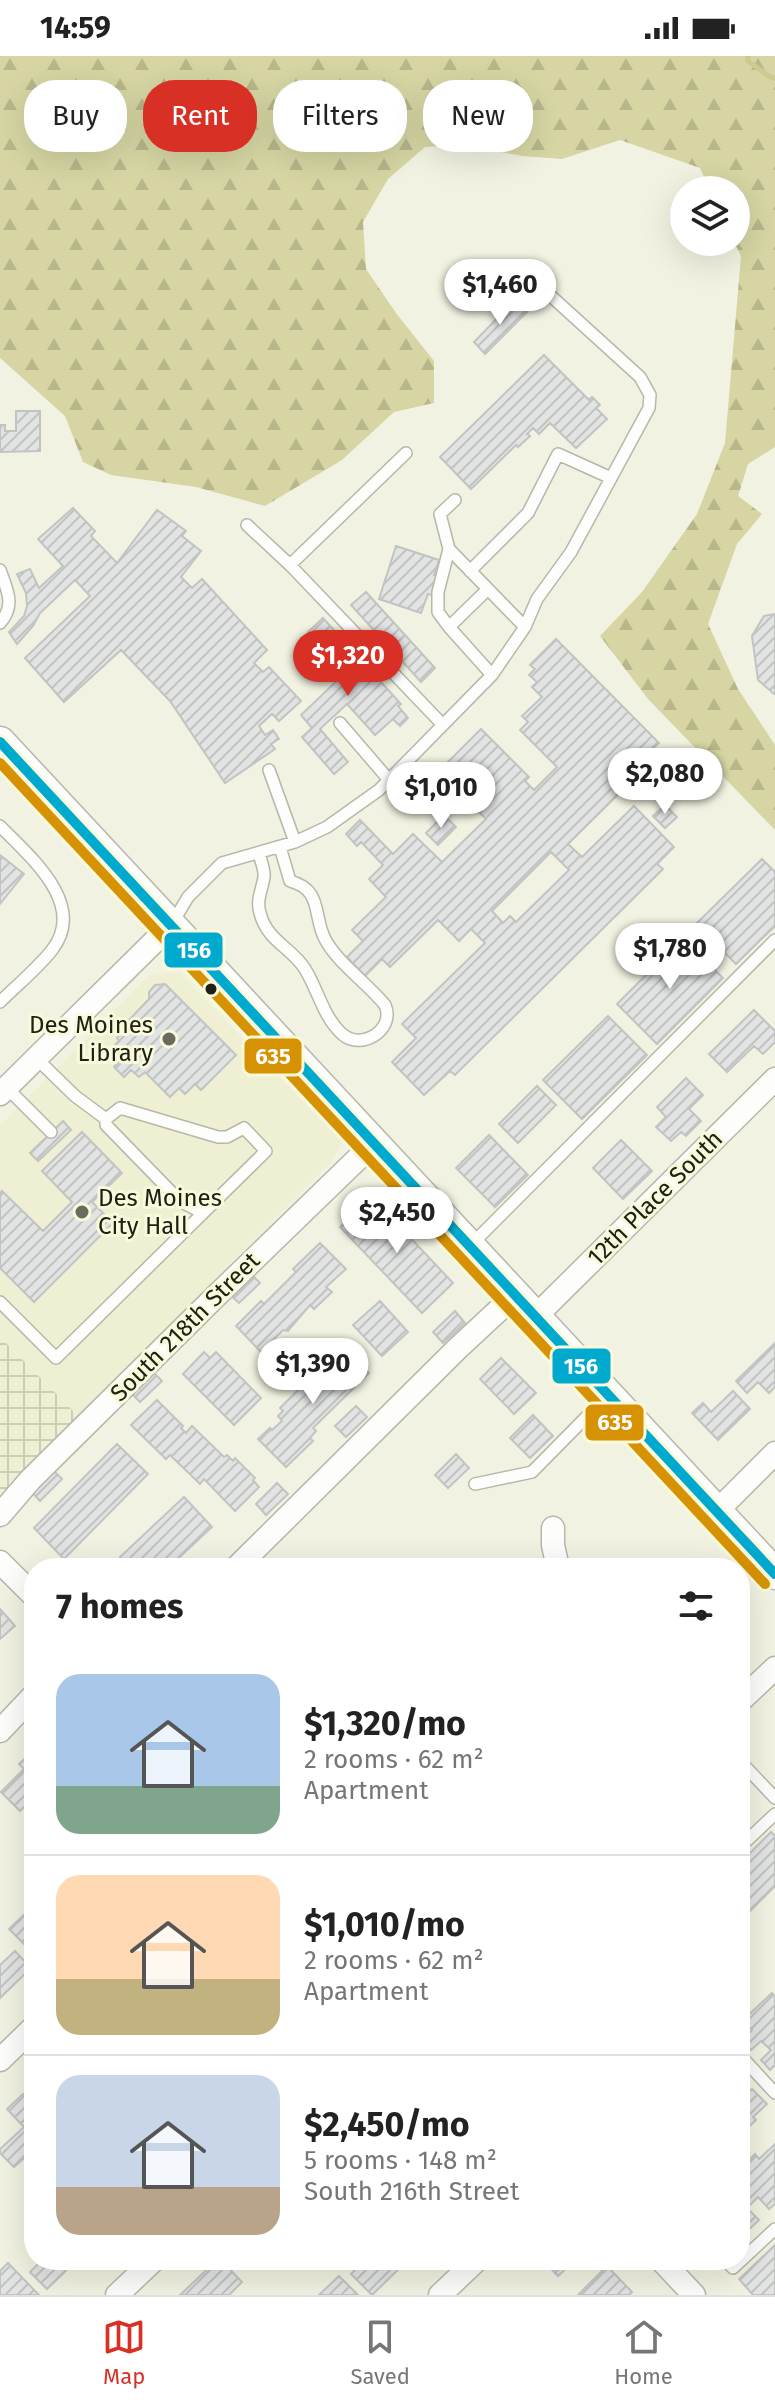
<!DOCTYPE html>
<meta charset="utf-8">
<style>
body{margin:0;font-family:"Fira Sans",sans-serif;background:#f2f2f2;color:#222;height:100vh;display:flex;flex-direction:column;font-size:30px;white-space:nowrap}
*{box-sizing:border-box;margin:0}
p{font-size:26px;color:#767676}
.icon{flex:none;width:44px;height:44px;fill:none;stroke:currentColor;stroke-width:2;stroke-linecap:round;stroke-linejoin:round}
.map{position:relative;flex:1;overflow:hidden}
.panel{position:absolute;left:24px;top:1502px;width:726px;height:712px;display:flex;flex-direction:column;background:#fff;border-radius:32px;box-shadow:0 8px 32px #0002}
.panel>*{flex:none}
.top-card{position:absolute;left:24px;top:24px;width:728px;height:72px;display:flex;gap:16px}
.tools{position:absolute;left:670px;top:120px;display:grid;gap:16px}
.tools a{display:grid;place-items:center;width:80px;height:80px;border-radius:50%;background:#fff;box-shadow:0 8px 32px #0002;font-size:40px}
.price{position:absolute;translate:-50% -68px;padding:0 18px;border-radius:28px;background:#fff;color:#222;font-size:26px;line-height:52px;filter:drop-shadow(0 2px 4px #0008)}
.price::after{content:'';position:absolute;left:50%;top:48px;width:24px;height:18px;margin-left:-12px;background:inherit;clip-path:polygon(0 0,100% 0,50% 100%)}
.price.selected{background:#d93025;color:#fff}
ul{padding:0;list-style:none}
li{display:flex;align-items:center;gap:24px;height:200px;padding:0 32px}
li+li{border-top:2px solid #e0e0e0}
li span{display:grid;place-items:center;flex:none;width:224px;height:160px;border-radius:24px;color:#555}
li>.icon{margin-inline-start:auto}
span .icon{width:96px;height:96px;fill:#fffc;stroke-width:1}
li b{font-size:34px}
h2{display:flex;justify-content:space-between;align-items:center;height:96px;padding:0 32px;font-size:34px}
.chip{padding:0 28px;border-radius:32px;background:#fff;box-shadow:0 8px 32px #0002;font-size:28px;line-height:72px}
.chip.selected{background:#d93025;color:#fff}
.status{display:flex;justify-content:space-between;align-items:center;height:56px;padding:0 40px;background:#fff;direction:ltr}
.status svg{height:22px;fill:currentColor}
.menu{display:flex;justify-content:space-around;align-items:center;height:112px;border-top:2px solid #e0e0e0;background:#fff;font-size:22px;color:#767676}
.menu a{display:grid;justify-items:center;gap:4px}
.menu .selected{color:#d93025}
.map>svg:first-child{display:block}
</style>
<div class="status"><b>14:59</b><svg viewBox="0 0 49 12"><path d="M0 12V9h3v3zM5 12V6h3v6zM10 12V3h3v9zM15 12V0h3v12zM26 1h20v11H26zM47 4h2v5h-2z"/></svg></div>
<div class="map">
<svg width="775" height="2239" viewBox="0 0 775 2239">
<defs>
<pattern id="industrial-grid" width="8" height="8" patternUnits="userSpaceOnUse" patternTransform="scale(2)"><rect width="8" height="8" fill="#efefd3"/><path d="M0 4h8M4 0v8" fill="none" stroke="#cdcdb4"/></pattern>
<pattern id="forest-firs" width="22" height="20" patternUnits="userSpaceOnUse" patternTransform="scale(2)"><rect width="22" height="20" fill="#d6d5a3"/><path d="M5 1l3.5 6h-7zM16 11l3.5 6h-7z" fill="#b7b78b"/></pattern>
<pattern id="building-hatch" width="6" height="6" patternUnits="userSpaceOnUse" patternTransform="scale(2)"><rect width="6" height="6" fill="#e1e4e2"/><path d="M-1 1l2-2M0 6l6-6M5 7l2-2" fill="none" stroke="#c1c3c1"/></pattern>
</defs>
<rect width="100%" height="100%" fill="#f2f2e2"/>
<path fill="#efefd3" d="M162,917h18l162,169 -10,19 -253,256 -79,-80v-211l149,-151z"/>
<path fill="url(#industrial-grid)" d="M0,1281l79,80 -79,80z"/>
<path fill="url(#forest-firs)" d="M0,0h775v391l-27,17 -10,32 24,18 -25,30 -29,80 30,65 37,56v85l-127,-131 -48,-63 42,-44 55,-78 28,-71 16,-187 -7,-14 2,-52h-26l-10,-22 -80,-28 -58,19 -40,-3 -58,-11 -39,2 -37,32 -25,43 3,47 30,44 38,48v42l-40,9 -52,48 -77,46 -69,-19 -85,-12 -28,-13 -18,-46 -65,-58z"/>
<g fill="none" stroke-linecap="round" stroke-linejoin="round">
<path stroke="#ccca8f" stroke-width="5" d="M748,0v5l22,16 5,1"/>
</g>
<path fill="url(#building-hatch)" stroke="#c2c4c2" stroke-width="2" fill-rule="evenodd" d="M515,244l12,12 -42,42 -11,-12z
M544,299l45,45 3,-3 8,8 -4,3 11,11 -31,29 -26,-25 -11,11 -6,-6 -6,6 3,2 -12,11 -2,-2 -45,44 -31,-32z
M16,355h24v40l-40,1v-27h5v6h11z
M73,452l22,23 -4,5 26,27 40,-53 29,21 -4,5 19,15 -20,26 11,11 10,-9 65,71 -13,13 9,9 6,-5 32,34 -22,20 -7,-7 -13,12 6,9 8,-5 6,9 -8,5 4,5 -50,34 -55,-82 -49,-51 -57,52 -39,-44 65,-62 -15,-16 -35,33 -7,13 -16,18 -8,-12 15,-16 3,-10 -1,-13 -9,-19 13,-5 9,19 24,-22 -25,-27z
M396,490l43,14 -5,15 5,1 -7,19 -4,-1 -7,19 -42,-14z
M366,536l69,76 -14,14 -70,-77z
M775,558v79l-1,1 -16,-14 -6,-44 12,-20z
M323,562l78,86 -3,2 10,12 -8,8 -7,-7 -18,16 -28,-31 -27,25 28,33 -14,12 -32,-37 10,-9 -11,-13 44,-42 -37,-41z
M556,583l103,104 -9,8 6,6 -88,87 14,13 52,-51 40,41 -17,17 6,5 -208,206 -5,-4 -26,24 -32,-33 24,-24 -14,-14 83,-81 -14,-14 -12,12 -21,-21 -48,47 -8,-8 -17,17 -18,-19 16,-16 -11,-11 34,-33 -17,-18 14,-14 -22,-23 -4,4 -11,-12 14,-14 33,34 20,-20 29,28 44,-43 -12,-12 -5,4 -35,-35 47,-47 48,48 -4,4 9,9 23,-23 -37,-37 8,-8 -6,-6 20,-19 -10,-10 5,-5 -8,-7 6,-6 -5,-4zM551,796l18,18 -53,52 -6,-6 -7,7 -11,-12z
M665,749l12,12 -12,11 -12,-12z
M444,759l12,12 -18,18 -12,-12z
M0,799l24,19 -24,30z
M762,803l13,13v54l-39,38 -40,-40z
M683,882l40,40 -66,66 -40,-40z
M165,928l71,71 -35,35 -6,-6 -10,10 -6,-6 -9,9 -25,-25 -6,5 -8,-7 -7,7 -10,-10 6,-7 -6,-6 5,-5 -4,-4 4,-4 -2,-3 14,-14 -3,-3 21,-22v-7l6,-7z
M754,954l21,21v11l-12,12 -9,-8 -27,26 -18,-18z
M608,960l39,39 -65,64 -39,-39z
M686,1022l17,17 -14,14 12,12 -15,15 -5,-4 -10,9 -15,-14 10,-10 -9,-10z
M537,1030l19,19 -38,38 -19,-19z
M63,1065l8,9 -33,31 -8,-8z
M82,1076l40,41 -30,29 21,21 -79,79 -34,-34v-75l2,-2 41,40 29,-29 -30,-31z
M489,1079l39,40 -33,32 -39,-39z
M621,1084l31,31 -29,28 -30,-31z
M372,1141l81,86 -31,30 -82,-86z
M320,1187l26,26 -20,18 6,5 -18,17 -4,-4 -22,26 -5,-1 -22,22 -25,-26 25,-25 3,3 32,-32 -3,-3z
M249,1216l11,11 -21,20 -11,-10z
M380,1245l28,31 -26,24 -29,-31z
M455,1255l10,12 -22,20 -10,-11z
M775,1287v44l-6,6 -11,-11 -11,11 -11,-12z
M342,1290l27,27 -56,55 3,3 -6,7 3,3 -27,26 -28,-28 12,-11 2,2 10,-9 -4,-5 5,-5 -3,-3z
M204,1296l6,6 6,-6 45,46 -27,27 -51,-51z
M501,1302l35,35 -22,21 -34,-35z
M151,1314l11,11 -22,21 -11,-11z
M733,1335l17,18 -32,31 -26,-27 11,-10 8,9z
M157,1344l26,26 -2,2 5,5 6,-7 32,31 3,-2 6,6 2,-3 20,20 -2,2 6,7 -24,24 -31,-32 -4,5 -30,-29 -4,4 -35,-34z
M356,1350l11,11 -21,20 -11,-11z
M533,1359l20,21 -23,22 -20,-20z
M117,1388l31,30 -84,85 -30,-31z
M456,1398l13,14 -21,20 -13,-13z
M52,1413l10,10 -22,22 -10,-11z
M277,1427l11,11 -22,21 -10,-11z
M184,1441l28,30 -44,41h-38l-10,-11z
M0,1553l15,17 -15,13z
M34,1694v47l-14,14 -19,-19 23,-23 -5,-5z
M771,1776l4,4v50l-32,32 -3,-3v-52z
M34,1849v49l-25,-25z
M15,1895l16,17 -31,30v-33z
M772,1937l3,4v68l-5,5 -9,-10 10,-10 -10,-9 -10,9 -9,-10 10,-10 -10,-9z
M752,2033l15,15 -14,13 3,3 -16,15v-35z
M23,2038l11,12v43l-20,18 -14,-14v-4l24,-22 -17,-18z
M775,2088v60l-6,5 -11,-12 -11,11 12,12 -16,15 -3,-3v-63l15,-15 4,5z
M775,2189v50h-22l-14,-16z
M42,2204h35l-30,29 -17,-17z
M217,2204h4l21,22 -13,13h-49z
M365,2204h41l1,1 -35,34 -21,-21z
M543,2204h32l-17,16z
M8,2207l31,32h-39v-24z
M607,2210l25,26 -3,3h-51z
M339,2220l19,19h-39z"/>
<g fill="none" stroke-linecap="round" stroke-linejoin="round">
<defs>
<path id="service" d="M406,397l-116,112 152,159
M455,444l-15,14 9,35 76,78
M247,469l43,40
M449,493l-11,43v20l11,15
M0,514c7,20 16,35 0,53
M470,515l58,-58 30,-59 53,24
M488,533l-39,38 43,48
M340,667l49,57
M269,714l26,72
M0,770c29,30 88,78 52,124 -15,19 -35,35 -52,52
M259,798c2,7 6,16 5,23 -2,13 -8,23 -4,36 7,28 32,35 45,56 13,21 18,47 36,64 19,19 55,-3 44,-28 -18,-22 -45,-40 -59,-64 -14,-24 -2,-51 -36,-60l-10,-34
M173,866l15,-25 34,-34 73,-21 32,-15 52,-37 113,-115 33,-48 12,-28 34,-47 78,-144 1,-13 -10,-18 -99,-90c-25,-10 -29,-6 -49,10
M36,1002l39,38 31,23
M6,1031l45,45
M470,1190l305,-306
M0,1246l56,56 210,-207 -22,-23 -17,9h-9l-98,-29 -14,11v6l74,76 23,12
M475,1428l57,-12 74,-75
M740,1705l35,37
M740,1791l35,-33
M740,1999l35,38
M725,2204l8,8 42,-39"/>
<path id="minor" d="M0,1038l170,-168
M535,1261l240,-238
M717,1455l58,-58
M0,1459l30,-35 184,-182 160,-155
M553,1472v17l5,23
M0,1506l34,34
M236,1512l222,-220 57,-53
M740,1645l35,-33
M0,1675l34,-36
M0,2004l34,-33
M661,2204l33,35
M117,2239l37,-35
M440,2239l37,-35"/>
<path id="secondary" d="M0,686l775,832"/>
</defs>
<use href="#service" stroke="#b7b7aa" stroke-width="14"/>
<use href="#minor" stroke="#b7b7aa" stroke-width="25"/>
<use href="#secondary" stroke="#b7b7aa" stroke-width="33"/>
<use href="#service" stroke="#fdfdfb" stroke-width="11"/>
<use href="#minor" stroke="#fdfdfb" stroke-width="22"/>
<use href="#secondary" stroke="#fdfdfb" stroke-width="30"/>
<defs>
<path id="bus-1" d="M0,686l775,832"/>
<path id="bus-2" d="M0,707l765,821"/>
</defs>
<use href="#bus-1" stroke="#f9f9db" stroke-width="16"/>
<use href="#bus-2" stroke="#f9f9db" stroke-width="16"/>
<use href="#bus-1" stroke="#00a9ce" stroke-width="10"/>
<use href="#bus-2" stroke="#d79203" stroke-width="10"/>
</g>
<circle fill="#202015" stroke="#f9f9db" stroke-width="3" cx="211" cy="933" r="7"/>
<g fill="#6a6a5d" stroke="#f9f9db" stroke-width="3">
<circle cx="169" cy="983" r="8"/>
<circle cx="82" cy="1156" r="8"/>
</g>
<g text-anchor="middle" stroke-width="6" stroke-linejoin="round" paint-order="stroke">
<g font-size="24" fill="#202015" stroke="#f9f9db" text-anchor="end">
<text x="153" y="977">Des Moines<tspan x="153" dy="28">Library</tspan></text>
<text x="98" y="1150" text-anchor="start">Des Moines<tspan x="98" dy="28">City Hall</tspan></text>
</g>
<g font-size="24" fill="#202015" stroke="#f9f9db">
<text transform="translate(655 1142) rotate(-45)" y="8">12th Place South</text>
<text transform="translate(185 1271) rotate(-45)" y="8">South 218th Street</text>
</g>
</g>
<g stroke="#f9f9db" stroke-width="3">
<rect x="163" y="875" width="61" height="38" rx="8" fill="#00a9ce"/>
<rect x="243" y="981" width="60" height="38" rx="8" fill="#d79203"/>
<rect x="551" y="1291" width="61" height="38" rx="8" fill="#00a9ce"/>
<rect x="584" y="1347" width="61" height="39" rx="8" fill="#d79203"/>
</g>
<g font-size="22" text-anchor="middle" font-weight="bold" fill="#fff">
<text x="194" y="902">156</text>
<text x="273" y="1008">635</text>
<text x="581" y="1318">156</text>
<text x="615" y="1374">635</text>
</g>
</svg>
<div class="tools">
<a><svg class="icon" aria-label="layers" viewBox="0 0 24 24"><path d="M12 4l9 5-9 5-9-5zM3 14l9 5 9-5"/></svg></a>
</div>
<b class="price" style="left:500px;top:271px">$1,460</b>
<b class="price selected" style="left:348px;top:642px">$1,320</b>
<b class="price" style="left:665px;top:760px">$2,080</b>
<b class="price" style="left:441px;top:774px">$1,010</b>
<b class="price" style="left:670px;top:935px">$1,780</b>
<b class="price" style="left:397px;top:1199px">$2,450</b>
<b class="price" style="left:313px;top:1350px">$1,390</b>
<div class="top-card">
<a class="chip">Buy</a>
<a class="chip selected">Rent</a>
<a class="chip">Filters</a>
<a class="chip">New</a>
</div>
<section class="panel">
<h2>7 homes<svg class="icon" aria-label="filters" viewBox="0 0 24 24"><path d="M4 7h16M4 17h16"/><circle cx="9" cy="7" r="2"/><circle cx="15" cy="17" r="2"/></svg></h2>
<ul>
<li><span style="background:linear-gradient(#a9c7e8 70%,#7fa58c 0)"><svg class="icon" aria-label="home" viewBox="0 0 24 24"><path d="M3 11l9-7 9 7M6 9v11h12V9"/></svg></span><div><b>$1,320/mo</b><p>2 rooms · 62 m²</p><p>Apartment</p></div></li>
<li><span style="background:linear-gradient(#ffd9b3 65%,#c2b280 0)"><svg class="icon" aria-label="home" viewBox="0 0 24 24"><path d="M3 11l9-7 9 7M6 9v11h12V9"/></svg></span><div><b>$1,010/mo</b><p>2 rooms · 62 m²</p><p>Apartment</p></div></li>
<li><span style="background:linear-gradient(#c9d6e8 70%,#b9a48a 0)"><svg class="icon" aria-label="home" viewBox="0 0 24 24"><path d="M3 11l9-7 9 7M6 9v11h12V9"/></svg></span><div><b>$2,450/mo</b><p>5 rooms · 148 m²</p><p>South 216th Street</p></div></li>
</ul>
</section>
</div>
<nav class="menu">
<a class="selected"><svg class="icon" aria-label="map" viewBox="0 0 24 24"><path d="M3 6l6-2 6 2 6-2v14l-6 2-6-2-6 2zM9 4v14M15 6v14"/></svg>Map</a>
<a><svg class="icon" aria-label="saved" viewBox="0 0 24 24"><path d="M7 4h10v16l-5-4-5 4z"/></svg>Saved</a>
<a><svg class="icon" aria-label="home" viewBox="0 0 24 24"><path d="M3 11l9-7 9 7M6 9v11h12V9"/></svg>Home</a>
</nav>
